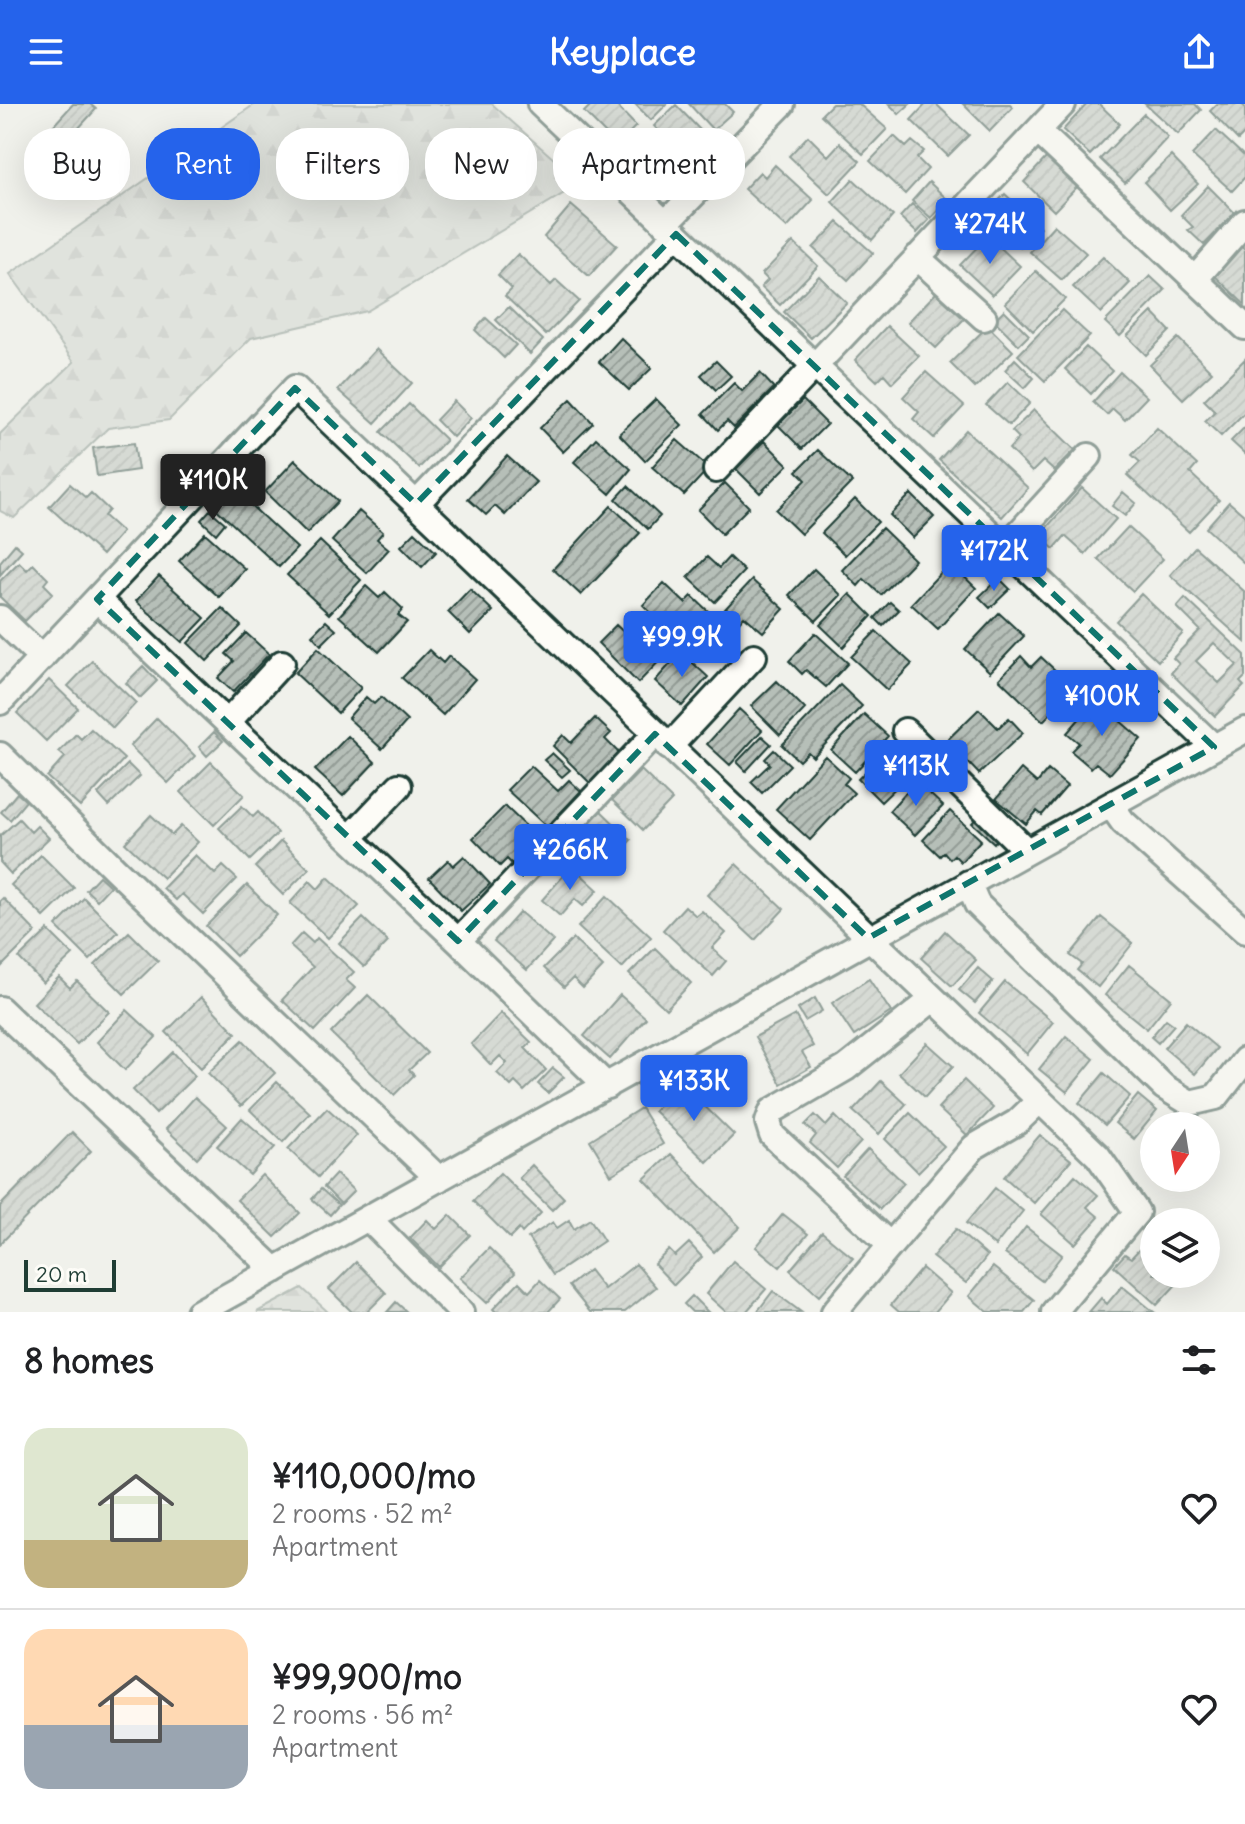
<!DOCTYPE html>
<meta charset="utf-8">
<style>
body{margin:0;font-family:Delius,sans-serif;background:#f6f6f6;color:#202124;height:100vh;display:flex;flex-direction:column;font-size:30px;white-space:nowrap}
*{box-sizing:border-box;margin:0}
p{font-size:26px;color:#757577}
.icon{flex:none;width:44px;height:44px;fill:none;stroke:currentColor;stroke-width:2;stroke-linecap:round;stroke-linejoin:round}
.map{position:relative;height:1208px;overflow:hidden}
.drawer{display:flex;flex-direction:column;background:#fff;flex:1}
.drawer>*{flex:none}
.guide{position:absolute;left:24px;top:24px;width:800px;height:72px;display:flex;gap:16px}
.needle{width:52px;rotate:192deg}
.controls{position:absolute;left:1140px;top:1008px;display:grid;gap:16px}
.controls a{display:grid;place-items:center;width:80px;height:80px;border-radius:50%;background:#fff;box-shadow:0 8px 32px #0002;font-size:40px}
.scale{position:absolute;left:24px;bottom:20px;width:92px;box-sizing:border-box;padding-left:8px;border:4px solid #1f3d34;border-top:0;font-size:22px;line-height:28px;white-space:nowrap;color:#1f3d34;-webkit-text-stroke:6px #fdfcf7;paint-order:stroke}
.price{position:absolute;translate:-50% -68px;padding:0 18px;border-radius:8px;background:#2563eb;color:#fff;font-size:26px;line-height:52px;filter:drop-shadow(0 2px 4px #0008)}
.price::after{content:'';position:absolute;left:50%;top:48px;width:24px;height:18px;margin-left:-12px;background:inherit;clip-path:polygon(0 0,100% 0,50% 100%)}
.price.active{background:#222;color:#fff}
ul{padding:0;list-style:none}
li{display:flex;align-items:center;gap:24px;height:200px;padding:0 24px}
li+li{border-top:2px solid #e0e0e0}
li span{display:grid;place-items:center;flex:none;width:224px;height:160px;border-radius:24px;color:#555}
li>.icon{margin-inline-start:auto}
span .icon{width:96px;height:96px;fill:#fffc;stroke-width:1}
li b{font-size:34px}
h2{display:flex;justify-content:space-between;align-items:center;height:96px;padding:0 24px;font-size:34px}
.chip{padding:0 28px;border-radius:32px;background:#fff;box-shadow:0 8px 32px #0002;font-size:28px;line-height:72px}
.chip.active{background:#2563eb;color:#fff}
header{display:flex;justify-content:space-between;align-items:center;height:104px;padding:0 24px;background:#2563eb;color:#fff;font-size:36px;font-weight:800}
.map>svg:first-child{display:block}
</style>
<header><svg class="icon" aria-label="menu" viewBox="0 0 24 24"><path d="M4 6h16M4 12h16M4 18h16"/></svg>Keyplace<svg class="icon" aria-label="share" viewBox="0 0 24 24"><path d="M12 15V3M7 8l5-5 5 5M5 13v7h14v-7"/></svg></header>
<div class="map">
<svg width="1245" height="1208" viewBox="0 0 1245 1208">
<defs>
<pattern id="forest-firs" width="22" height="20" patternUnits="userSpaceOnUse" patternTransform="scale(2)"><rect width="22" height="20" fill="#cdd3cd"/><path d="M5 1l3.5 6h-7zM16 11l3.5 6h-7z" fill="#b0b6b1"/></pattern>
<pattern id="building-hatch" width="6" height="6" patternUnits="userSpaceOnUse" patternTransform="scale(2)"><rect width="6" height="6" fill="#b6bfb8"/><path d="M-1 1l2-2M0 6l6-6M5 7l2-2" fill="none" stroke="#939c96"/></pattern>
</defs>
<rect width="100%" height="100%" fill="#f0f1eb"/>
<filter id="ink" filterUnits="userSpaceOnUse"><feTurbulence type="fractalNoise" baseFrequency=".0125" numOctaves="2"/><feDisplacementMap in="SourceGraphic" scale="16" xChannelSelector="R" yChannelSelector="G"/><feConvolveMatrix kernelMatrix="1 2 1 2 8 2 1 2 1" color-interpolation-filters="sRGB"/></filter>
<g filter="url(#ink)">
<path fill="url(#forest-firs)" stroke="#768880" stroke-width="2" d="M255,0h237l89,79 -214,128 -116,27 -82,82 -61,8 -94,90 -14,-7v-77l74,-72 -64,-88z
M302,1184l26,24h-71z"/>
<path fill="url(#building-hatch)" stroke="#1f3d34" stroke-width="2" fill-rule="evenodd" d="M73,0h17l6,5 -28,31 -15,-14z
M592,0h23l21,22 -19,19 -33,-33z
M635,0h32l-16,16z
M689,0h36l8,8 -20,18z
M832,0h27l28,25 -24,25 -42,-39z
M889,0h21l-11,10z
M926,0h10l33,31 -21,21 -37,-36z
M963,0h47l3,3 -23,24z
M1087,0h12l21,20 -30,31 -27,-25z
M1145,0h50l6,6 -23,24z
M1217,0h24l4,3v26l-7,7 -28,-29z
M676,1l28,29 -22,22 -28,-30z
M1144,10l24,23 -43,46 -25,-24z
M1216,26l29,27v20l-13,14 -40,-36z
M646,31l35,35 -20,20 -34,-35z
M808,32l20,20 12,-13 20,18 -31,33 -40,-38z
M894,32l12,11 6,-6 12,10 -7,7 11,11 -23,25 -35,-33z
M1171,52l27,28 -28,26 -26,-28z
M1047,53l31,29 -24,25 -30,-29z
M775,61l38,35 -26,28 -43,-39 16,-17 5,5z
M853,75l40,37 -21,24 -40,-38z
M929,78l19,18 -17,18 -19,-17z
M1208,82l27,27 -31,32 -16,-15 5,-3 -12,-12z
M1005,90l35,33 -19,20 -35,-33z
M912,100l17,16 -12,13 -17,-16z
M571,101l46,40 -28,31 -45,-39z
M838,118l35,31 -25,27 -35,-32z
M1054,121l32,28 -24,27 -32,-28z
M988,132l32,30 -28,29 -32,-30z
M793,138l25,24 -38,39 -19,-18 7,-7 -6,-6z
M1242,142l3,3v56l-31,-30z
M518,150l33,31 5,-5 23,21 -33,34 -41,-39 7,-7 -14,-14z
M1103,153l27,26 -29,30 -28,-26z
M1036,167l29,28 -32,32 -28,-28z
M819,172l28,27 -36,35 -27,-26z
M1150,172l15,14 -45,46 -15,-14z
M936,189l28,26 -28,29 -28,-26z
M509,203l34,33 -13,14 -34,-34z
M1004,206l25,25 -10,10 -25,-25z
M1062,206l28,26 -45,45 -27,-26z
M1152,208l18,19 -24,24 -19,-19z
M486,214l30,27 -12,13 -29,-28z
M887,222l32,30 -27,27 -8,-9 -7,7 -22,-21z
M988,222l25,25 -38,37 -25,-25z
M621,234l31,30 -23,22 -30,-28z
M1178,234l34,34 -29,27 -33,-34z
M1086,243l26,24 -21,23 -26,-25z
M376,245l36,34 -37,40 -37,-33z
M1015,255l19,19 -9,10 -20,-18z
M1245,255v53l-24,24 -16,-15 10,-10 -11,-11z
M716,257l15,15 -15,14 -15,-15z
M926,268l38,34 -30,32 -21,-19 6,-7 -16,-15z
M1120,268l27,25 -22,23 -12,-11 -6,6 -14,-13z
M760,269l14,15 -40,40 -7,-7 -9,9 -15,-16 31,-31 8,8z
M1008,278l22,21 -21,22 -23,-20z
M571,295l22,24 -30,29 -23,-24z
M656,295l26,26 -37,36 -26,-27z
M803,296l24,24 -25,25 -24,-24z
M454,297l17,17 -18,19 -17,-17z
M409,300l37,36 -27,28 -38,-36z
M1034,306l41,40 -21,21 -11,-10 -11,11 -23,-23 10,-11 -7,-7z
M1245,323v27l-14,-13z
M1157,324l40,37 -7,8 29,27 -30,32 -62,-57 13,-13 -8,-7z
M966,326l62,58 -26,29 -63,-57z
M596,334l35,31 -21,25 -36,-32z
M677,336l32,28 -25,27 -32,-28z
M764,337l24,24 -28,28 -24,-24z
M134,339l4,27 -41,6 -4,-28z
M818,346l34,32 -51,52 -25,-24 30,-30 -9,-9z
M507,352l29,26 -31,33 -10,-9 -9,9 -18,-16z
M295,356l43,41 -31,32 -42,-41z
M725,379l24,24 -27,27 -24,-24z
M70,380l16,14 5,-5 18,17 -5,6 18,16 -20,23 -53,-48z
M229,381l68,63 -18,19 -68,-63z
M628,382l32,30 -12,13 -32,-30z
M1082,384l34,31 -31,35 -20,-18 -11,13 -15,-13z
M1123,388l13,11 -11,13 -13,-10z
M911,390l23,23 -21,21 -23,-23z
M855,395l23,23 -33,33 -23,-22z
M1229,398l16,14v48l-39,-36z
M611,402l29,27 -59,62 -28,-26z
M210,406l15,13 -9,11 -15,-14z
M359,407l24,21 -6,7 12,10 -22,24 -35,-32z
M1128,423l35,32 -30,32 -35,-32z
M882,424l33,32 -34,35 -17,-16 -6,7 -16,-16z
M415,428l21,20 -14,15 -21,-21z
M205,429l40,36 -26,28 -40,-36z
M320,437l41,39 -32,34 -42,-39z
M15,440l7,6 -22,25v-13z
M1195,443l50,45v50l-75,-67z
M707,453l12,11 10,-11 15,14 -29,31 -27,-25z
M19,458l8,8 6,-6 15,15 -4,5 9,9 -28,28 -25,-24v-16z
M950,459l26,25 -38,41 -27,-25z
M814,465l27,26 -25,26 -27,-26z
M159,472l46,42 -23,24 -46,-41z
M999,474l11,11 -20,19 -11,-11z
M752,476l32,29 -21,23 -19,-16 -5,6 -14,-13z
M664,479l21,20 7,-7 16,15 -29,29 -36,-35z
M366,482l13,12 6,-6 18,17 -5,6 9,7 -28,30 -40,-36z
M470,485l23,22 -23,23 -22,-22z
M850,490l22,22 -29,31 -23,-22z
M1141,490l42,39 -25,28 -42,-40z
M1185,494l60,57v22l-5,5 4,4 -29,30 -44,-43 8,-9 -6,-6 27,-28 -23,-23zM1214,539l23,22 -18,18 -23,-22z
M890,498l9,8 -16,16 -8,-8z
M222,504l19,18 -34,35 -19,-18z
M715,508l18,18 -8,9 -18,-18z
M999,509l25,23 -34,36 -25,-23z
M326,517l10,9 -15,15 -9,-10z
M647,518l26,25 -35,36 -40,-40 18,-18 15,14z
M876,527l36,33 -25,26 -36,-33z
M246,529l23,21 -36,38 -15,-14 16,-17 -8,-7z
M815,529l33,30 -22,24 -20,-17 -4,4 -13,-13z
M318,544l43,40 -23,25 -43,-40z
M429,546l14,13 6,-7 26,23 -32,36 -41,-37z
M681,548l27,25 -26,29 -27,-25z
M1021,552l10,11 10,-10 34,32 -32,32 -44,-42z
M92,557l44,42 -23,25 -45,-42z
M143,562l14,15 -17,17 -14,-15z
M49,576l29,28 -32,33 -29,-28z
M777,577l28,28 -25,26 -29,-29z
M840,581l22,21 -49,51 -5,-5 -9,9 -17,-16z
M366,593l8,7 7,-7 26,24 -25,28 -34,-31z
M1096,596l45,39 -31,35 -14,-11 -5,5 -20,-17 8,-8 -12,-10z
M739,605l23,21 -32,35 -23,-21z
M979,605l19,19 11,-10 14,15 -44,41 -32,-34z
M864,610l24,22 -33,36 -24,-22z
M157,614l38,38 -27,27 -38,-37z
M595,614l16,15 -6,6 15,15 -29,30 -38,-38 10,-11 8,8z
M91,625l33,30 -44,48 -33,-30 18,-20 -6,-5 17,-18 5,5z
M214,628l9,9 -16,15 -8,-9z
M348,632l27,26 -32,34 -28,-26z
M762,632l9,8 -25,27 -9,-9z
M774,646l16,15 -28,28 -11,-11 19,-18 -5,-5z
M886,647l23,24 -28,27 -23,-23z
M552,649l18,17 -8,7 -18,-17z
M825,652l24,22 -5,6 10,9 -44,47 -34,-31z
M211,658l33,33 -30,30 -33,-33z
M128,660l12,12 -31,30 -11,-12z
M531,662l27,25 11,-11 12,11 -34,36 -40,-37z
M1021,665l16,14 11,-13 19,16 -25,29 -5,-4 -11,13 -30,-25z
M641,666l31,30 -29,30 -31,-30z
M916,677l27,25 -28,29 -26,-24z
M17,689l9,8 -16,19 -9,-8z
M242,702l11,11 5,-5 20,21 -28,27 -31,-32z
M505,702l28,27 -17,17 6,5 -10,9 -5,-5 -7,7 -27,-28z
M597,703l34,33 -31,32 -34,-34z
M950,707l31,29 -20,22 -7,-7 -4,4 -6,-7 -4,4 -17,-16z
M980,710l22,20 -8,9 -22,-20z
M151,711l21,20 9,-9 17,16 -35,36 -38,-35z
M19,715l12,13 6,-6 12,12 -38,36 -11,-12v-26z
M281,737l28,28 -26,26 -28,-28z
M41,751l33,33 -30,29 -33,-32z
M195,751l20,19 8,-8 14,13 -34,35 -21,-20 -6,6 -13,-12z
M464,752l26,28 -29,27 -32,-33 19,-18 5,6z
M736,760l48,45 -29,31 -48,-45z
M572,762l26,24 -15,16 -8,-7 -15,17 -18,-16z
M99,772l11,10 -13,14 -11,-10z
M328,773l31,29 -31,32 -38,-35 20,-22 8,8z
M247,781l30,30 -41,41 -30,-30z
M607,792l44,41 -29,31 -44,-41z
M3,794l33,34 -36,36v-67z
M84,794l34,34 -28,28 -34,-34z
M685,802l11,10 6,-5 24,22 -14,15 14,13 -13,15 -50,-46z
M520,808l33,29 -26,29 -33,-29z
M1101,813l32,26 -35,44 -21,-17 5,-6 -12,-9z
M363,814l25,24 -24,25 -25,-24z
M48,826l25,25 -30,28 -24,-25z
M945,827l31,29 -24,26 -31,-28z
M129,828l29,29 -34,33 -29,-29z
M302,829l11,10 4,-5 37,34 -8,8 9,8 -40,43 -33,-31 31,-33 -23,-21z
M573,835l30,28 -20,21 -10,-10 -9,9 -20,-19z
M655,844l36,35 -25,26 -37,-35z
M1129,861l42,34 -24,30 -42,-34z
M978,864l15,13 -18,22 -16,-13z
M59,873l11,11 7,-7 32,31 -32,32 -43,-41z
M869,875l22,33 -37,24 -22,-33z
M1005,878l48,40 -26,32 -48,-41z
M368,891l59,58 -18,17 5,5 -20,20 -63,-62z
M620,891l26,23 -36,41 -26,-23z
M201,893l35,36 -35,35 -35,-36z
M815,894l7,13 -17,10 -7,-12z
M127,906l29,27 -31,33 -28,-28z
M501,909l30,29 -6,6 21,22 -22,21 -9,-9 -4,4 -14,-13 10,-10 -7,-7 -9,9 -20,-21z
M795,911l18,31 -11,6 9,15 -30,17 -26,-47z
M1166,915l8,6 -16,18 -7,-6z
M1186,918l31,26 -22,26 -31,-26z
M1066,932l28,23 -27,33 -28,-23z
M243,936l32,33 -34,33 -33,-33z
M927,939l26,23 -28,31 -26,-24z
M173,948l22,24 -39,38 -23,-24z
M553,964l11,9 -16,16 -10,-9z
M1104,969l26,23 -25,29 -26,-22z
M964,976l29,28 -26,27 -29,-27z
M881,977l25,23 -27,30 -26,-23z
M277,978l33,31 -27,29 -33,-32z
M681,979l53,52 -27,27 -53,-51z
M1138,991l19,16 -23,28 -19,-16z
M195,993l32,29 -30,32 -31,-29z
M327,1004l30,27 -39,42 -30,-28z
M641,1004l22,36 -52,31 -21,-35z
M910,1009l34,33 -26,26 -33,-33z
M815,1011l11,11 9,-10 26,26 -24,26 -27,-25 6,-8 -11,-10z
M242,1014l33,29 -25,28 -33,-29z
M72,1028l19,19 -91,93v-38z
M1040,1031l31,25 -37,43 -30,-26z
M868,1045l36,34 -24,26 -37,-33z
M671,1050l69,73 -26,25 -70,-73z
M532,1061l32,33 -12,12 -33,-32z
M500,1069l41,40 -19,20 -3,-4 -9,9 -37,-37z
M336,1070l18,17 -13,13 -17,-17z
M262,1071l38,38 -25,24 -38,-37z
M1075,1071l23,20 -11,12 12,10 -24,27 -34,-30z
M995,1084l28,23 -28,35 -29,-23z
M321,1085l18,16 -9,10 -18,-16z
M783,1110l25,20 -28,33 -24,-20z
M450,1111l20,20 -31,32 -29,-29 17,-18 9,9z
M590,1115l14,22 -51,34 -25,-37 25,-16 4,6 12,-8 5,9z
M1026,1123l36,28 -20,26 -37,-27z
M956,1125l31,27 -21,27 -34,-26z
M822,1128l31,26 -34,38 -29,-26z
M1149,1135l5,5v30h32l-29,31 -43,-39 11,-12 6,4z
M689,1139l13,14 -28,28 -20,-21 15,-14 6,6z
M489,1144l26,25 -28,30 -27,-25z
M733,1157l33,28 -20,23h-20l-20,-18z
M356,1158l30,31 -19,19h-15l-23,-23z
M636,1160l20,23 -31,25h-35l-21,-26 20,-16 15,19z
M993,1163l41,33 -10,12h-36l-19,-16z
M922,1164l29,25 -16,19h-36l-8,-7z
M540,1176l20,19 -12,13h-52l-3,-3 26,-27 10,10z
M1122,1182l32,26h-65l12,-14 6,6z
M773,1187l28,21h-44z
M692,1192l16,16h-16l-8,-8z
M396,1198l11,10h-20z"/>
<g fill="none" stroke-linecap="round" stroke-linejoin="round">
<defs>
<path id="minor" d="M540,0l674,643
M1038,27l207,196
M665,120l117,-120
M917,153l67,61
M1195,175l50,-57
M716,366l347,-366
M416,400l260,-270
M1005,444l84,-92
M97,495l361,342 149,145
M0,514l42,40
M0,598l295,-314 803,768 39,56 -83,100
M228,618l54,-59
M905,627l122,120
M669,643l85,-91
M0,651l115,114 324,310
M1111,701l12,17 122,109
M350,734l49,-52
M968,779l9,21 187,183 26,16 26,-6 29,-37
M458,837l197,-207
M0,905l275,261
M368,1114l93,94
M890,1141l-118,-110 -4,-13 4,-11 74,-43 87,-69
M199,1208l1046,-582
M834,1208l140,-165 43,-25 23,-22"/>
</defs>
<use href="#minor" stroke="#1f3d34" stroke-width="30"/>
<use href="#minor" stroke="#fdfcf7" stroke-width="24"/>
</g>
</g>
<path d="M0 0H1245V1208H0ZM676,130l538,513 -346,191 -213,-204 -197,207 -361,-342 198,-211 121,116z" fill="#f0f1eb" fill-opacity=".55" fill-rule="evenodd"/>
<path fill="none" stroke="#0f766e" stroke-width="6" stroke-dasharray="16 10" stroke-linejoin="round" d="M676,130l538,513 -346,191 -213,-204 -197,207 -361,-342 198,-211 121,116z"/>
</svg>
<div class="controls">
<a><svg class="needle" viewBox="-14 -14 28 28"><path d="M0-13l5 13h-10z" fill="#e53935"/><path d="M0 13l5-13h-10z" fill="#757577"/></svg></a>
<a><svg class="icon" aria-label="layers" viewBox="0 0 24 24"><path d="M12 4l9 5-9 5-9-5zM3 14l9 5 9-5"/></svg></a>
</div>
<div class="scale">20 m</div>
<b class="price" style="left:990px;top:162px">¥274K</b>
<b class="price active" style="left:213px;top:418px">¥110K</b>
<b class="price" style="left:994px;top:489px">¥172K</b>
<b class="price" style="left:682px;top:575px">¥99.9K</b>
<b class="price" style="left:1102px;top:634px">¥100K</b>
<b class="price" style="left:916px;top:704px">¥113K</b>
<b class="price" style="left:570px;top:788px">¥266K</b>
<b class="price" style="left:694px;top:1019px">¥133K</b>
<div class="guide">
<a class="chip">Buy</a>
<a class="chip active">Rent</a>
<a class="chip">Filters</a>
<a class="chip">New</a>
<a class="chip">Apartment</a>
</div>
</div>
<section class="drawer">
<h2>8 homes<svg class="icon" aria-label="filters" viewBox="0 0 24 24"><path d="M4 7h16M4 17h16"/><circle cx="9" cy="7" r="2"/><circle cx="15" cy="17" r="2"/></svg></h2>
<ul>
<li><span style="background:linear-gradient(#dfe7d0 70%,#c2b280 0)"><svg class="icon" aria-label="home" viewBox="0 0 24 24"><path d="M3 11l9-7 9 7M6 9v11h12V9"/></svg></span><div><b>¥110,000/mo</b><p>2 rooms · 52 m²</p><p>Apartment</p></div><svg class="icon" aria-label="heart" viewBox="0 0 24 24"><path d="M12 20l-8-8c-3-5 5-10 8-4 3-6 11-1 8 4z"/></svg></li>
<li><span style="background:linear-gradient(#ffd9b3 60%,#9aa5b1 0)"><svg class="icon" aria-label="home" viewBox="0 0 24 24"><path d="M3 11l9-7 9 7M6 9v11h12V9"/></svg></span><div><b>¥99,900/mo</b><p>2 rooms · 56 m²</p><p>Apartment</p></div><svg class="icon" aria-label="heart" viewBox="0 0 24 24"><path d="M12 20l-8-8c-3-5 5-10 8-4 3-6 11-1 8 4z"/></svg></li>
</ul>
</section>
